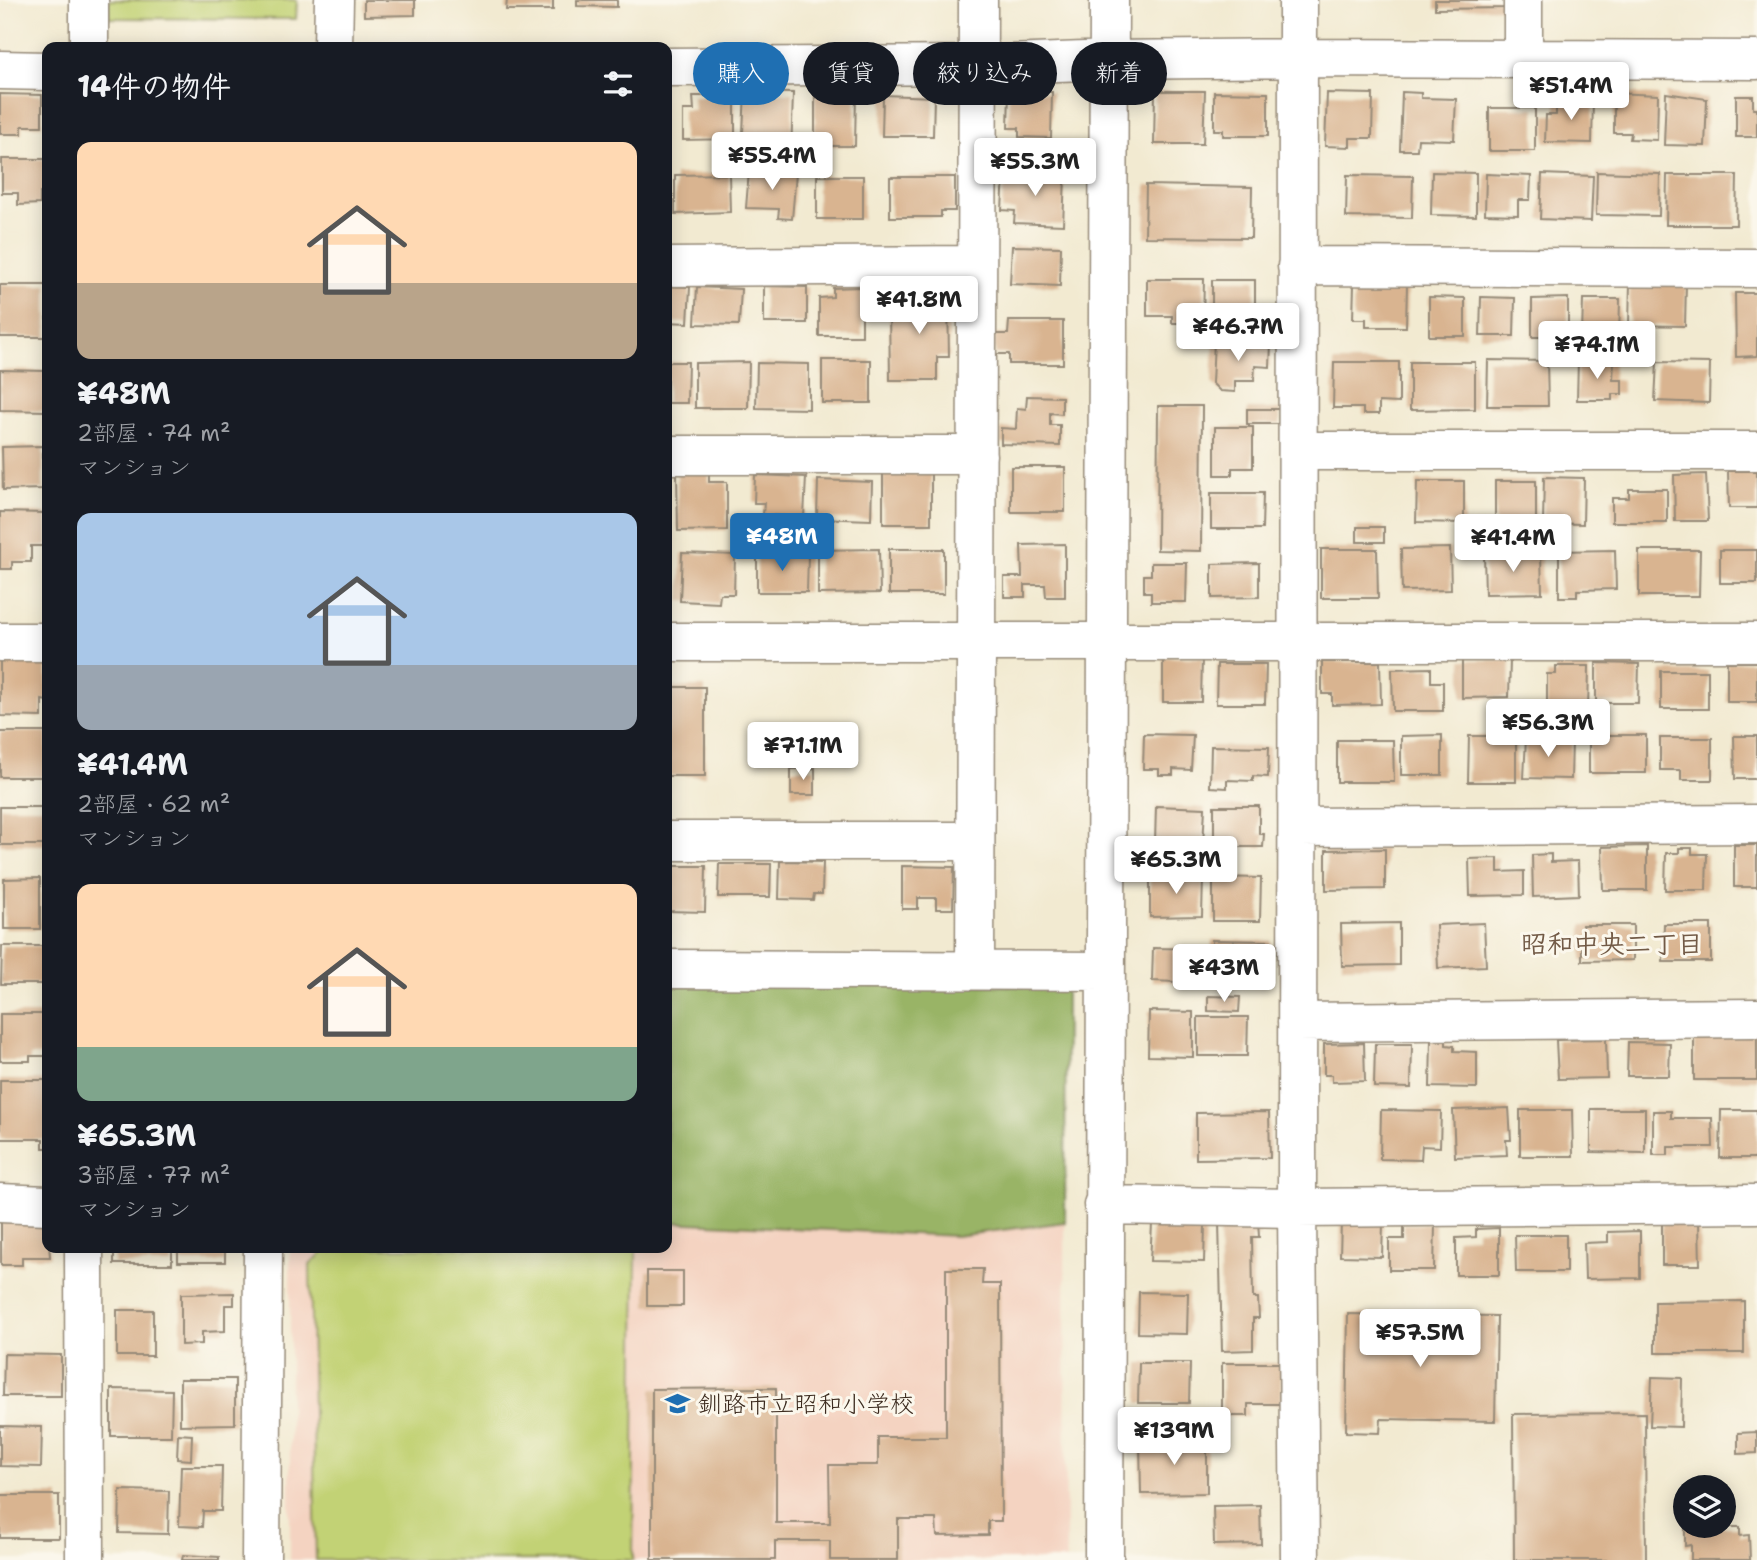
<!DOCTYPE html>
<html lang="ja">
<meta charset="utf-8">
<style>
body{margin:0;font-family:"Shantell Sans","Klee One",sans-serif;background:#20242c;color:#f1f3f6;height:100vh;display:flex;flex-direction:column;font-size:26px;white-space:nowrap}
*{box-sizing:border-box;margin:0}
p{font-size:23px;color:#9ea1a6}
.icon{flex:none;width:38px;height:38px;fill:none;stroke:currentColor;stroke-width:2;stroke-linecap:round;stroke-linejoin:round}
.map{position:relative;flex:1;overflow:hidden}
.panel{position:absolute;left:42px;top:42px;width:630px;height:1211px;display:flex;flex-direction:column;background:#171b24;border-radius:14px;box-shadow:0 4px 18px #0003}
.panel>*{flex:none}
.top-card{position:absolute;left:693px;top:42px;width:665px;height:63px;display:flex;gap:14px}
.controls{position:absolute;left:1673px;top:1475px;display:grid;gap:14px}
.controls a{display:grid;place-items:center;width:63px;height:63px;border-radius:50%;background:#171b24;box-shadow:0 4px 18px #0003;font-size:35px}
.price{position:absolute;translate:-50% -60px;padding:0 16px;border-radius:7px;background:#fff;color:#222;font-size:23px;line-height:46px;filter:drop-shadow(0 2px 4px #0008)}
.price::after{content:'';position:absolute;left:50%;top:42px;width:21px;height:16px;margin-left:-10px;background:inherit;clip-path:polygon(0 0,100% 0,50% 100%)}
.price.current{background:#1f6fb2;color:#fff}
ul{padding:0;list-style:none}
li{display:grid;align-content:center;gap:14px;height:371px;padding:0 35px}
li span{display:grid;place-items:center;height:217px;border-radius:14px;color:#555}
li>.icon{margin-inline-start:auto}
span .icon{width:126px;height:126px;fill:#fffc;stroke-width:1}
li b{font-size:30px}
h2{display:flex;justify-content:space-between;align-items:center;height:84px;padding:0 35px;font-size:30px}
.chip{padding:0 24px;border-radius:32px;background:#171b24;box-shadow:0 4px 18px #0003;font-size:24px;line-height:63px}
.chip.current{background:#1f6fb2;color:#fff}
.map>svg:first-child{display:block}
</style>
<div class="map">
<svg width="1757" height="1560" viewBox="0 0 1757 1560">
<rect width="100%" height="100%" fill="#fbf7ec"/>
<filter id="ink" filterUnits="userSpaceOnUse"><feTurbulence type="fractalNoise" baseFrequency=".0143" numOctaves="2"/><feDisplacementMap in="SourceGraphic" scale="14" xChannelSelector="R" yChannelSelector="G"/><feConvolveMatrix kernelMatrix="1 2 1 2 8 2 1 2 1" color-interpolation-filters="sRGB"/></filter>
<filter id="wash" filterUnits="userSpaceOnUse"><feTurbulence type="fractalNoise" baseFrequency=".00686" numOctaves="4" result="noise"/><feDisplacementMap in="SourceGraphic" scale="28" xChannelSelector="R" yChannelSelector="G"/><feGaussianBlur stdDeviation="1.57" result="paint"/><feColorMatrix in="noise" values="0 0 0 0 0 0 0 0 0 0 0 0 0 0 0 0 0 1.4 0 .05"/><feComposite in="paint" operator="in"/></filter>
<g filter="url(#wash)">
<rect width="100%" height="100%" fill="#f2ead1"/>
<path fill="#f4d3c1" d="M667,1218l398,4 1,338h-776v-312h377z"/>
<path fill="#c2d274" stroke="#7e7e49" stroke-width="2" d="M109,0h188l-1,19 -187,-1z
M327,1248h309l-3,312h-317l-6,-295z"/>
<path fill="#99b466" stroke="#6a6f42" stroke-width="2" d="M667,982l399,4 -1,236 -109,14 -289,-14z"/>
<g id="blocks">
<path fill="#d9b490" d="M364,0h51v15l-51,1z
M507,0h46v10h-47z
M577,0h40v7l-40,-1z
M1435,0h71v8l-71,1z
M815,91l41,1 -1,54h-40z
M1155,91h50l-2,53h-49z
M745,92l48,1 -2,62 -49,-2z
M1009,92h43l-1,46 -32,-1v-9h-11z
M1214,92l54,1v43h-45v-6h-9z
M1402,92l19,1v5l35,1 -2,41 -36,-1 -1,11h-17z
M1327,93l46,1 -1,44h-22v9l-25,-1z
M1614,93l44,2 -1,45 -27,-1 1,-6h-17z
M1666,93l41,6 -2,47 -41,-1z
M0,94l42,1v31h-20v8h-22z
M883,95l51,2 -1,39h-51z
M693,96h42v43l-52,1v-30h11z
M1736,96h17v13h4v28h-21z
M1556,98l37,1 -1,44 -47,-1 1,-27h10z
M1489,108h46v43h-46z
M2,159h45v34h-7v11l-22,1v-12h-16z
M749,171l47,2 -4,46 -14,-1 1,-9 -33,-1z
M1432,172l44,1v43l-45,-1z
M1597,172l63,2 -1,42 -63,-1z
M729,174l1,38 -55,2v-39z
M1004,174l61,2 -2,49 -49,-2 1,-12 -13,-1z
M1486,174l45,2 -1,24h-12v15l-33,-1z
M1542,174l51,2 -2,45 -51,-2z
M1347,175l66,1 -1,42 -66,-1z
M1667,175h70l-1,50h-70z
M817,176h46v43h-46z
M890,177h65v34h-14v6h-51z
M1146,185l106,2 -1,51 -106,-1z
M1012,246l49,1 -1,39 -50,-2z
M1147,279h57l-1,44h-31v-7h-25z
M1212,280h43v37h-43z
M1630,282l56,1 -1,43 -56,-1z
M1407,284l-1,43h-40v-8h-13l1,-34z
M0,285h47v52h-47z
M667,286l23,1 -2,36 -21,-1z
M764,286l43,1v36h-43z
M914,286h23v10h11l1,61h-12v23h-47l-1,-73h26z
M697,287l44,2 -2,36 -44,-1z
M862,287v49h-43v-38l14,-1v-9z
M1735,293h22v63l-21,1z
M1429,297l36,1v38h-36z
M1481,297l34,1 -1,38h-34z
M1568,298v39h-36v-38z
M1583,299h37l-1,40 -37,-1z
M1009,321h54v43h-54v-10h-14v-20h13z
M1214,341l57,2 -1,24 -15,-1 -1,15h-19v11l-15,-1 -8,-8z
M822,360h49v43h-49z
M1488,360l59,1 1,45h-61z
M1578,360h36l-1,20h9v14h-10v6h-35z
M667,362h21l-1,41h-20z
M749,362l-1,46h-53v-45z
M1334,362h65v41l-20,-1v12h-16v-6h-30z
M1410,362h65v47l-65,1z
M1657,362l53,1 -1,40 -54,-2z
M757,363l52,1v45l-53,-1z
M0,370l47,1v40l-47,-1z
M1027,396l35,1v17l-12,-1v12h10v21l-59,-2v-16l15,1 1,-21 9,1z
M1158,406h44l-1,145 -44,-1z
M1247,409h33v15h-33z
M1215,427h38v41h-21v7h-17z
M43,446v43l-40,1 -1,-43z
M1011,467h54v45h-54z
M1728,471h29v37h-28z
M709,472v10h18v48l-49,1 -1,-58z
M931,473v51h-48v-50z
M1706,474l2,47h-33l-1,-46z
M755,475l51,2 -2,40 -41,-2 1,-12h-10z
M1544,477l40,1 -1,46 -40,-1z
M818,480l54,2 -1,38 -54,-2z
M1417,481h47v42l-48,-1z
M1495,481h41v41h-41z
M1629,489h38v33h-55v-24h17z
M1211,493h52l-1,36h-51z
M0,512l47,1v33h-16v16h-19v7h-12z
M1357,527h27v15h-27z
M1065,544v53h-19l-1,-12h-20v12h-21v-20h18l-1,-32z
M1450,548l1,42 -49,1 -1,-42z
M879,549l1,44 -62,1v-44z
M889,549h55v45h-55z
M1321,549h56l1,49h-57z
M1615,550l1,39 -39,1v7h-18v-46z
M1639,550h61l-1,46h-60z
M1720,550h37v33h-37z
M682,553l53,2 -1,39h-14l-1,9 -39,-2z
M757,554l51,1 -1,37h-50z
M1484,554h57l1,39 -57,1z
M1151,563h36l-1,39h-35v-10h-7v-17h7z
M1259,563v34l-47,1v-34z
M1163,657l39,1 -1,44h-38z
M0,659l47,1v41l-5,-1v17l-42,-1z
M1462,660h48l-1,37 -47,1z
M1322,662h58l1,42 -49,1v-11h-10z
M1727,662h30v40h-30z
M1596,663l43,1 -1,39h-42z
M1217,664h49l-1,40h-49z
M1556,666h33l-1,45h-41v-37h9z
M1431,668v14h12v29h-50l-1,-42z
M1661,671h47v38h-47z
M667,687h38v89h-38z
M0,732h47v45h-47z
M1144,734l49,1 -2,35 -18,-1v6h-14v-6h-16z
M1442,735v40h-41v-39z
M1589,735h57v38h-57z
M1469,736h47v46h-48z
M1734,736h23v43h-22z
M1526,738l46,2 -1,39 -47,-1z
M1660,738h52v42h-31v-10h-21z
M1337,740h56l1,42h-57z
M1211,746l58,1 -1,30 -15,-1v5l-26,-1v8l-17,-1z
M815,768v27h-24v-26z
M1156,806l49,2 -2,37 -48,-2z
M1214,806h45v28h5l-1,13h-49z
M0,807h47v38h-47z
M1734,845h23v42h-23z
M1647,846v44h-44l-1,-43z
M1679,848h13v6h15l-1,36h-41l1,-37h13z
M1385,849v40l-59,1v-40z
M1551,854v8l27,-1 1,34 -46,2 -1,-42z
M1498,858v14l26,-1v24l-54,1 -1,-37z
M780,861l43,1 -1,32h-8l-1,6 -34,-1z
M719,864h52l-1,33h-52z
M667,866h39l-1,46 -38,-1z
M902,866l52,1 -1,42h-17v-11h-18v11h-16z
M1150,876l53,1 -1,39 -52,1z
M1213,877l48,1 -1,43h-47z
M40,878v51h-36v-50z
M1399,923v42l-57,1 -1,-42z
M1484,923l2,43 -48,2 -2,-43z
M1664,924h47v38h-48z
M1582,925h51v35l-51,1z
M1212,940l59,1 -1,41 -58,-1z
M2,946h45v38h-46z
M1153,948l50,1 -1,34 -50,-2z
M1208,996l32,1 -1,15 -31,-1z
M1149,1011l44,1v45l-45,-1z
M0,1014h47v42h-17v5h-30z
M1198,1017h50l-1,39h-49z
M1757,1034v46h-63v-45z
M1606,1039l1,39 -49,1 -2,-39z
M1431,1040l15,1v4l8,1v5l23,1v36l-47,-1z
M1628,1042l42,1 -1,33h-42z
M1364,1043l1,38 -33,1v-7h-8v-31z
M1375,1044h37l-1,44 -37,-1z
M0,1080h47v68h-4v-9h-43z
M1509,1108l2,32h-5l1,15 -52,2 -2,-47z
M1591,1109h54v44l-54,-1z
M1381,1110l60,1 -1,36 -18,-1 -1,14 -41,-1z
M1520,1110h52l1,46h-53z
M1721,1110h36v48h-37z
M1653,1111h18v7h41l1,29h-45v8h-15z
M1269,1112l1,46 -74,1v-46z
M1,1219h46l3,38h-28v8h-21z
M1258,1221l1,16h-7l1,61h5l1,20h-6v32l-31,1 -3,-129z
M1699,1221l1,44h-38v-43z
M1341,1222l42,1 -1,34 -42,-1z
M1152,1224l53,1 -1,37 -54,-1z
M1404,1224h31l-1,46h-45v-31h15z
M1499,1228v47h-43v-37l20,-1v-8z
M1640,1231v47l-55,1 -1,-36 24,-1v-10z
M1515,1235h51v37h-50z
M114,1248h58v16h-58z
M178,1248h47v14h-47z
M946,1269h37l-1,15h18l1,237h-13v14l-51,1 -1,-17h-38v41h-68v-19h-55v19h-123v-171l124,-1v135h54l-1,-58h49v-28h68z
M647,1271h36v35h-36z
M1139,1292l49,1 -1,41 -49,-1z
M234,1293v12h-9v26l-23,1v12l-21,1v-51z
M1744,1301v52h-89v-51z
M117,1310h36v46h-36z
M1348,1314l149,2 -2,105 -114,-2 -1,14 -34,-1z
M4,1354l57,1v41h-58z
M1139,1363h51l-1,40h-51z
M1222,1363h59v41h-33v12h-26z
M1652,1377l30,1 -1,49 -31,-1z
M180,1379h55v45l-55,1z
M111,1389l61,1 -1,46h-60z
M1645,1413l1,147h-132l-1,-146z
M0,1426l42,1 -1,40 -41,-1z
M1757,1432v21l-19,1v-21z
M178,1434l14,1 -1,25 -14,-1z
M1207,1440v53l-66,1 -1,-53z
M181,1466h41l-1,45h-18l-1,16 -23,-1z
M120,1490l49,1 -1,43 -49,-1z
M0,1495h59v43h-59z
M1260,1505l1,39 -47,1 -1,-39z
M1685,1527h55v9l9,-1 1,25h-59v-15l-6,1z
M183,1555l36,2v3h-37z"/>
</g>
</g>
<g filter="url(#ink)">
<use href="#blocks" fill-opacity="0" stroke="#968a78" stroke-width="2"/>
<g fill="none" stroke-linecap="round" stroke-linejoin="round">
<defs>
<path id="minor" d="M89,0v47
M1298,0l-1,1208 3,352
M333,47l1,-47
M1523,59v-59
M667,67l313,-2 129,-5 191,-2 457,2
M0,70l47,1
M1297,266l460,2
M667,267l308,-2
M1298,451h459
M667,455h310
M0,642h47
M667,642h1090
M1299,827l458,-3
M667,841h308
M667,969l437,2
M975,970l3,-970
M1297,1022l460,-4
M0,1203l47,2
M1103,1205l194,3 460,-4
M84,1248l1,312
M261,1560l2,-312
M1104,1560l5,-1560"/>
</defs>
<use href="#minor" stroke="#968a78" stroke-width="41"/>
<use href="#minor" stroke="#fff" stroke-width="38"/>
</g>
</g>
<defs>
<symbol id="school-bare" viewBox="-9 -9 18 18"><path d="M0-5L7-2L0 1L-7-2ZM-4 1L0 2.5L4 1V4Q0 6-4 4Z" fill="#1f6fb2" stroke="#fbf7ec" stroke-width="2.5" paint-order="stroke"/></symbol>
</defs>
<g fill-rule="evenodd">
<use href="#school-bare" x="660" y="1386" width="35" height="35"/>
</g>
<g text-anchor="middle" stroke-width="6" stroke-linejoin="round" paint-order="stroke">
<g font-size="24" fill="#3b2a1e" stroke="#fbf7ec" text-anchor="start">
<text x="698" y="1412">釧路市立昭和小学校</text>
</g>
<g font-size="26" font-weight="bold" fill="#725a46" stroke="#fbf7ec">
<text x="1612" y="953">昭和中央二丁目</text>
</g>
</g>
</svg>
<div class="controls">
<a><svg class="icon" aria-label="layers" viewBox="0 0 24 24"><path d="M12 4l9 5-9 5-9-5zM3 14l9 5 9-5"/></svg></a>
</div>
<b class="price" style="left:1571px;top:122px">¥51.4M</b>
<b class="price" style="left:772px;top:192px">¥55.4M</b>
<b class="price" style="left:1035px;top:198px">¥55.3M</b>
<b class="price" style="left:919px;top:336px">¥41.8M</b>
<b class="price" style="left:1238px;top:363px">¥46.7M</b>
<b class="price" style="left:1597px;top:381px">¥74.1M</b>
<b class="price current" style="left:782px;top:573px">¥48M</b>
<b class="price" style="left:1513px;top:574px">¥41.4M</b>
<b class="price" style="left:1548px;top:759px">¥56.3M</b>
<b class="price" style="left:803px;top:782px">¥71.1M</b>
<b class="price" style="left:1176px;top:896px">¥65.3M</b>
<b class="price" style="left:1224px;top:1004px">¥43M</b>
<b class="price" style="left:1420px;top:1369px">¥57.5M</b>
<b class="price" style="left:1174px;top:1467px">¥139M</b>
<div class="top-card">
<a class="chip current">購入</a>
<a class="chip">賃貸</a>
<a class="chip">絞り込み</a>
<a class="chip">新着</a>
</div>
<section class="panel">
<h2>14件の物件<svg class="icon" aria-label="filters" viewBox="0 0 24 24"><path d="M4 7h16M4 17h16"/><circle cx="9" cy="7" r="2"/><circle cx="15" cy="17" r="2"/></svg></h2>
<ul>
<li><span style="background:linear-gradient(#ffd9b3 65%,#b9a48a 0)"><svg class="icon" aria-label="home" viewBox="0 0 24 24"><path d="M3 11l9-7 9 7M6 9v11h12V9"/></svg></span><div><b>¥48M</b><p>2部屋 · 74 m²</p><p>マンション</p></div></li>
<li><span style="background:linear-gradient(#a9c7e8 70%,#9aa5b1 0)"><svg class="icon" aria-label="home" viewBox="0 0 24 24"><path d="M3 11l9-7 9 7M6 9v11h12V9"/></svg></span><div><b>¥41.4M</b><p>2部屋 · 62 m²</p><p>マンション</p></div></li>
<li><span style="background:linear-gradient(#ffd9b3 75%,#7fa58c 0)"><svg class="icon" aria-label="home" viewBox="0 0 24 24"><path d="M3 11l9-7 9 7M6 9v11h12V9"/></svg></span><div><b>¥65.3M</b><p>3部屋 · 77 m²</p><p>マンション</p></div></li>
</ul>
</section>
</div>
